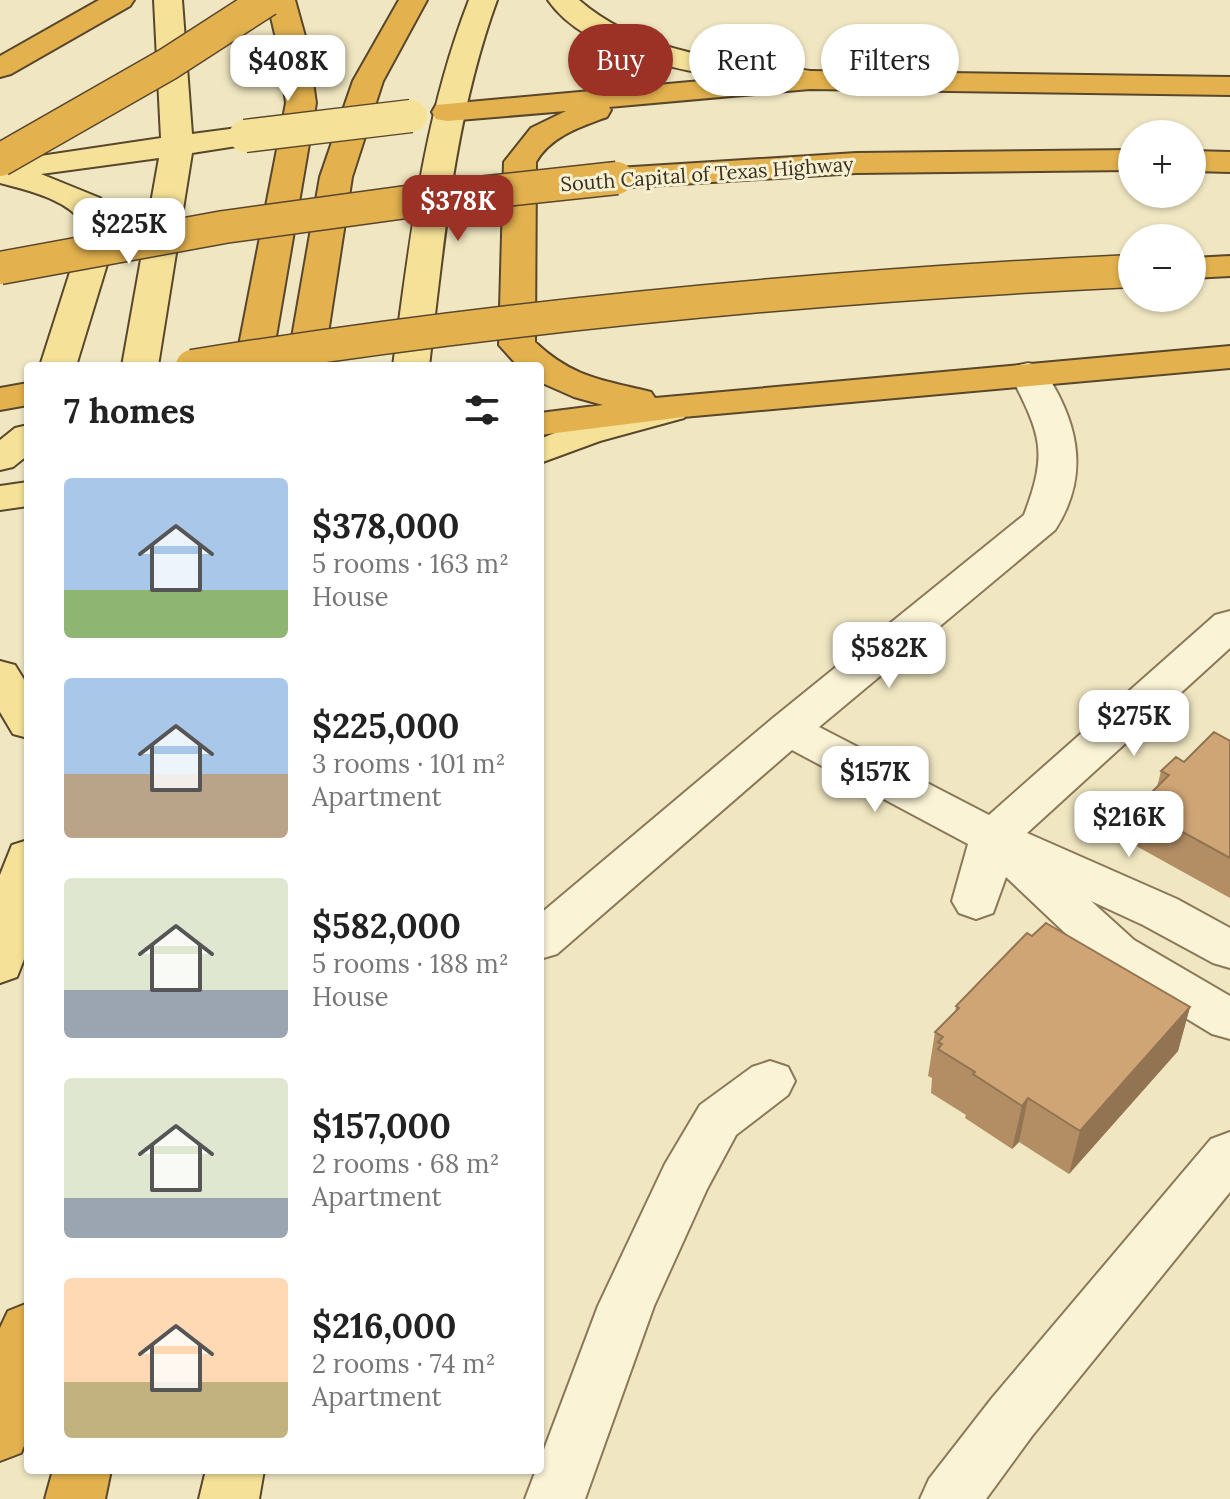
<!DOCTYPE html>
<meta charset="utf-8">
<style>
body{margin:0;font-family:Lora,serif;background:#f6f6f6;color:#222;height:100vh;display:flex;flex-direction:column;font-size:30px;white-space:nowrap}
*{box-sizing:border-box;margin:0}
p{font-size:26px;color:#767676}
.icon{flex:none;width:44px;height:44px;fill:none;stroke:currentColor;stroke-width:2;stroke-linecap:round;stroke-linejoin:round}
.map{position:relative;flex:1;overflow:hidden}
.side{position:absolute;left:24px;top:362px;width:520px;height:1112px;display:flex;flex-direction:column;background:#fff;border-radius:8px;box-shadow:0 2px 6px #0004}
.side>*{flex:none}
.hud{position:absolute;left:568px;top:24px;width:542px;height:72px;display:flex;gap:16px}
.controls{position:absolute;left:1118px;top:120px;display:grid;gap:16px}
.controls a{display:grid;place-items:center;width:88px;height:88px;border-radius:50%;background:#fff;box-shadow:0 2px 6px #0004;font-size:40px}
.price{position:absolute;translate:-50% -68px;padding:0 18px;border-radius:16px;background:#fff;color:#222;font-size:26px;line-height:52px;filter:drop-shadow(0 2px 4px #0008)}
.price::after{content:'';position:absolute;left:50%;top:48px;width:24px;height:18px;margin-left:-12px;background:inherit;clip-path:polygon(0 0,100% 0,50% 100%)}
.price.current{background:#9c3125;color:#fff}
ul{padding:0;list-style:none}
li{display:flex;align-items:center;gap:24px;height:200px;padding:0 40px}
li span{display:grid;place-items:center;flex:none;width:224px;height:160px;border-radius:8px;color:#555}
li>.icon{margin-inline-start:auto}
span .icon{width:96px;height:96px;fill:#fffc;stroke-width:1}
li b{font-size:34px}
h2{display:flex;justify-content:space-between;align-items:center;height:96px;padding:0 40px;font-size:34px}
.chip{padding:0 28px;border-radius:36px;background:#fff;box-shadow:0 2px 6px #0004;font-size:28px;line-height:72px}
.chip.current{background:#9c3125;color:#fff}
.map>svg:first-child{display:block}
</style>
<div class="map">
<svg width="1230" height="1499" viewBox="0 0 1230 1499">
<rect width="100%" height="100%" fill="#f0e7c2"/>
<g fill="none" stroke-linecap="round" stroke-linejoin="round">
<defs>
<path id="minor" d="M1028,363l13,3c36,52 51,107 14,164l-236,197 170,88 226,-200 15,-4v37l-203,185 150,66 53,29v40l-17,-5 -70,-38 -52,-24 43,39 96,56v43l-18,-5 -112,-68 -94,-89 -13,36 -17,6 -17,-6 -7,-12 16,-57 -176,-94 -235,204 -17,5v-45l233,-196 251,-203c25,-65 16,-81 -14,-141l5,-8z
M770,1061l18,6 7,14 -7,14 -52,40 -29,54 -53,117 -69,193h-60l11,-29h4v-10l58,-154 67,-142 35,-59 52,-38z
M1230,1132v60l-198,244 -46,63h-66l9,-20 63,-81 219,-259z"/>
<path id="major" d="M154,0h28l10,134 53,-7 11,2 5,7 -5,7 -64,10 -34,213h-36l37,-208 -118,16 59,24 19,27 -43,141h-36l45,-141c-18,-26 -55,-34 -85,-42v-21l161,-24z
M469,0h28c-43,118 -53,242 -68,366h-36c17,-125 30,-248 76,-366z
M548,0h31c63,55 151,60 231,71l11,3 4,6 -4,6 -11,3c-75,-10 -216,-22 -262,-89z
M671,399l13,3 6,8 -6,8 -84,23 -60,22v-24l34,-14z
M28,425v30l-15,12 -13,3v-30l15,-12z
M28,482v24l-28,4v-24z
M0,661l15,4 13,21v52l-15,-4 -13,-22z
M28,840v109l-11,28 -17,6v-108l12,-30z
M206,1470h58l-5,29h-60z"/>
<path id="highway" d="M99,0h35l-4,6 -119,68 -11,3v-21z
M267,0h28l13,47 8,56 -45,263h-36l51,-263 -8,-56z
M399,0h28l-44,81 -31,96 -29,189h-36l33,-189 33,-96z
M810,71l420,6v18l-420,-6 -201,18 2,3 -4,7c-27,10 -56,19 -71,45l-1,180c38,36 68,38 116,50l4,6 575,-52v22l-547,49 -143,18v-22l63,-8 -29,-8 -34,-15v-16h-22l-19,-21 5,-183 27,-34 35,-17 -119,10 -11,-2 -4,-7 4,-7z
M1132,150v20l-276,3 -239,15 -11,-3 -5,-7 5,-7 11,-3 239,-15z
M1192,151l38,1v20l-38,-1z
M1230,256v20l-38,2v-20z
M28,383v22l-28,5v-22z
M28,1303v133l-7,17 -21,8v-133l8,-17z
M53,1470h58l-6,29h-60z"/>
</defs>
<use href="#minor" stroke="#8b7858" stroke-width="4"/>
<use href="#major" stroke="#58462d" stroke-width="4"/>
<use href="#highway" stroke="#58462d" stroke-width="4"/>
<use href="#minor" fill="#faf3d6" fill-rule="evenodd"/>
<use href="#major" fill="#f5e298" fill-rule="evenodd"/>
<use href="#highway" fill="#e3b24f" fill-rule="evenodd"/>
<defs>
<path id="major-bridge" d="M245,136l166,-20"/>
<path id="highway-bridge" d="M0,160l168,-96 99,-64
M0,268l224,-41 226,-31 167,-18
M192,366c312,-50 625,-80 940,-95"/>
</defs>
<use href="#major-bridge" stroke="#58462d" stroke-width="35" stroke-linecap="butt"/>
<use href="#highway-bridge" stroke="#58462d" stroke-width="35" stroke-linecap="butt"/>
<use href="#major-bridge" stroke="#f5e298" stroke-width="32"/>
<use href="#highway-bridge" stroke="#e3b24f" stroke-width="32"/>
</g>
<path fill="#b38e65" d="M1230,741v157l-101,-56 8,-35 20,-20 4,-16z
M956,1006l234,1 -12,44 -109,123 -50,-32 -7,7 -47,-31 1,-3 -35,-22 1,-15 -4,-2 7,-44 20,-19z"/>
<path fill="#927453" d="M1190,1007l-12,44 -109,123 11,-43z
M1028,1098l-9,44 -7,7 10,-43z"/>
<path fill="#d0a576" stroke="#927453" stroke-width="2" d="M1214,732l16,9v117l-93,-51 32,-32 -8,-4 15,-14 8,5z
M1046,923l144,84 -110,124 -52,-33 -6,8 -49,-32 2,-2 -37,-23 4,-5 -4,-2 5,-5 -8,-5 24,-24 -3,-2 71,-73 5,3z"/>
<g text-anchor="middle" stroke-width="6" stroke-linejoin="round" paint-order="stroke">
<g font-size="20" fill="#3a2e1d" stroke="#f7f0d2">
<text transform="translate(707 174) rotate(-4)" y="7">South Capital of Texas Highway</text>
</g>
</g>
</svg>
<div class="controls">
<a>+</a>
<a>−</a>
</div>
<b class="price" style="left:288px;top:103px">$408K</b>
<b class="price current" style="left:458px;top:243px">$378K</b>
<b class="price" style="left:129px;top:266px">$225K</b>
<b class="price" style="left:889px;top:690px">$582K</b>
<b class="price" style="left:1134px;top:758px">$275K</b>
<b class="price" style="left:875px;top:814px">$157K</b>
<b class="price" style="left:1129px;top:859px">$216K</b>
<div class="hud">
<a class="chip current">Buy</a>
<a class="chip">Rent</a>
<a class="chip">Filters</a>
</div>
<section class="side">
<h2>7 homes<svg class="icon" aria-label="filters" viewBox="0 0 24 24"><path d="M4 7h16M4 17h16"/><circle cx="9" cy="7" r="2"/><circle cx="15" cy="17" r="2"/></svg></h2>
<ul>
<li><span style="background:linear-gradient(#a9c7e8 70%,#8fb573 0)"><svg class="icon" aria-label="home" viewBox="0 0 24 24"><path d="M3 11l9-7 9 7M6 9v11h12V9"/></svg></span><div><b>$378,000</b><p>5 rooms · 163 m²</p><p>House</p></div></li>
<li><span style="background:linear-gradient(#a9c7e8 60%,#b9a48a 0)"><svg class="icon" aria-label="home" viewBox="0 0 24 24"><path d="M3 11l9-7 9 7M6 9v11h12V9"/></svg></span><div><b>$225,000</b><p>3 rooms · 101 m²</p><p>Apartment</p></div></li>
<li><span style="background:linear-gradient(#dfe7d0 70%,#9aa5b1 0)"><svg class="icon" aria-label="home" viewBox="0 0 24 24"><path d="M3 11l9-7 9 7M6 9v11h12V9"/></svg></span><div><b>$582,000</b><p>5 rooms · 188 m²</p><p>House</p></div></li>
<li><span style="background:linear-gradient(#dfe7d0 75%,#9aa5b1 0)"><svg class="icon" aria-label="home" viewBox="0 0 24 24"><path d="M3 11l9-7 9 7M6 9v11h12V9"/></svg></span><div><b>$157,000</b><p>2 rooms · 68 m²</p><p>Apartment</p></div></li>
<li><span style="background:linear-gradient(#ffd9b3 65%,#c2b280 0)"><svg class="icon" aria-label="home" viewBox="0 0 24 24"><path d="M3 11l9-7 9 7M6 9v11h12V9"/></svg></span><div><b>$216,000</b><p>2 rooms · 74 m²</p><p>Apartment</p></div></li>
</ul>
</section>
</div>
